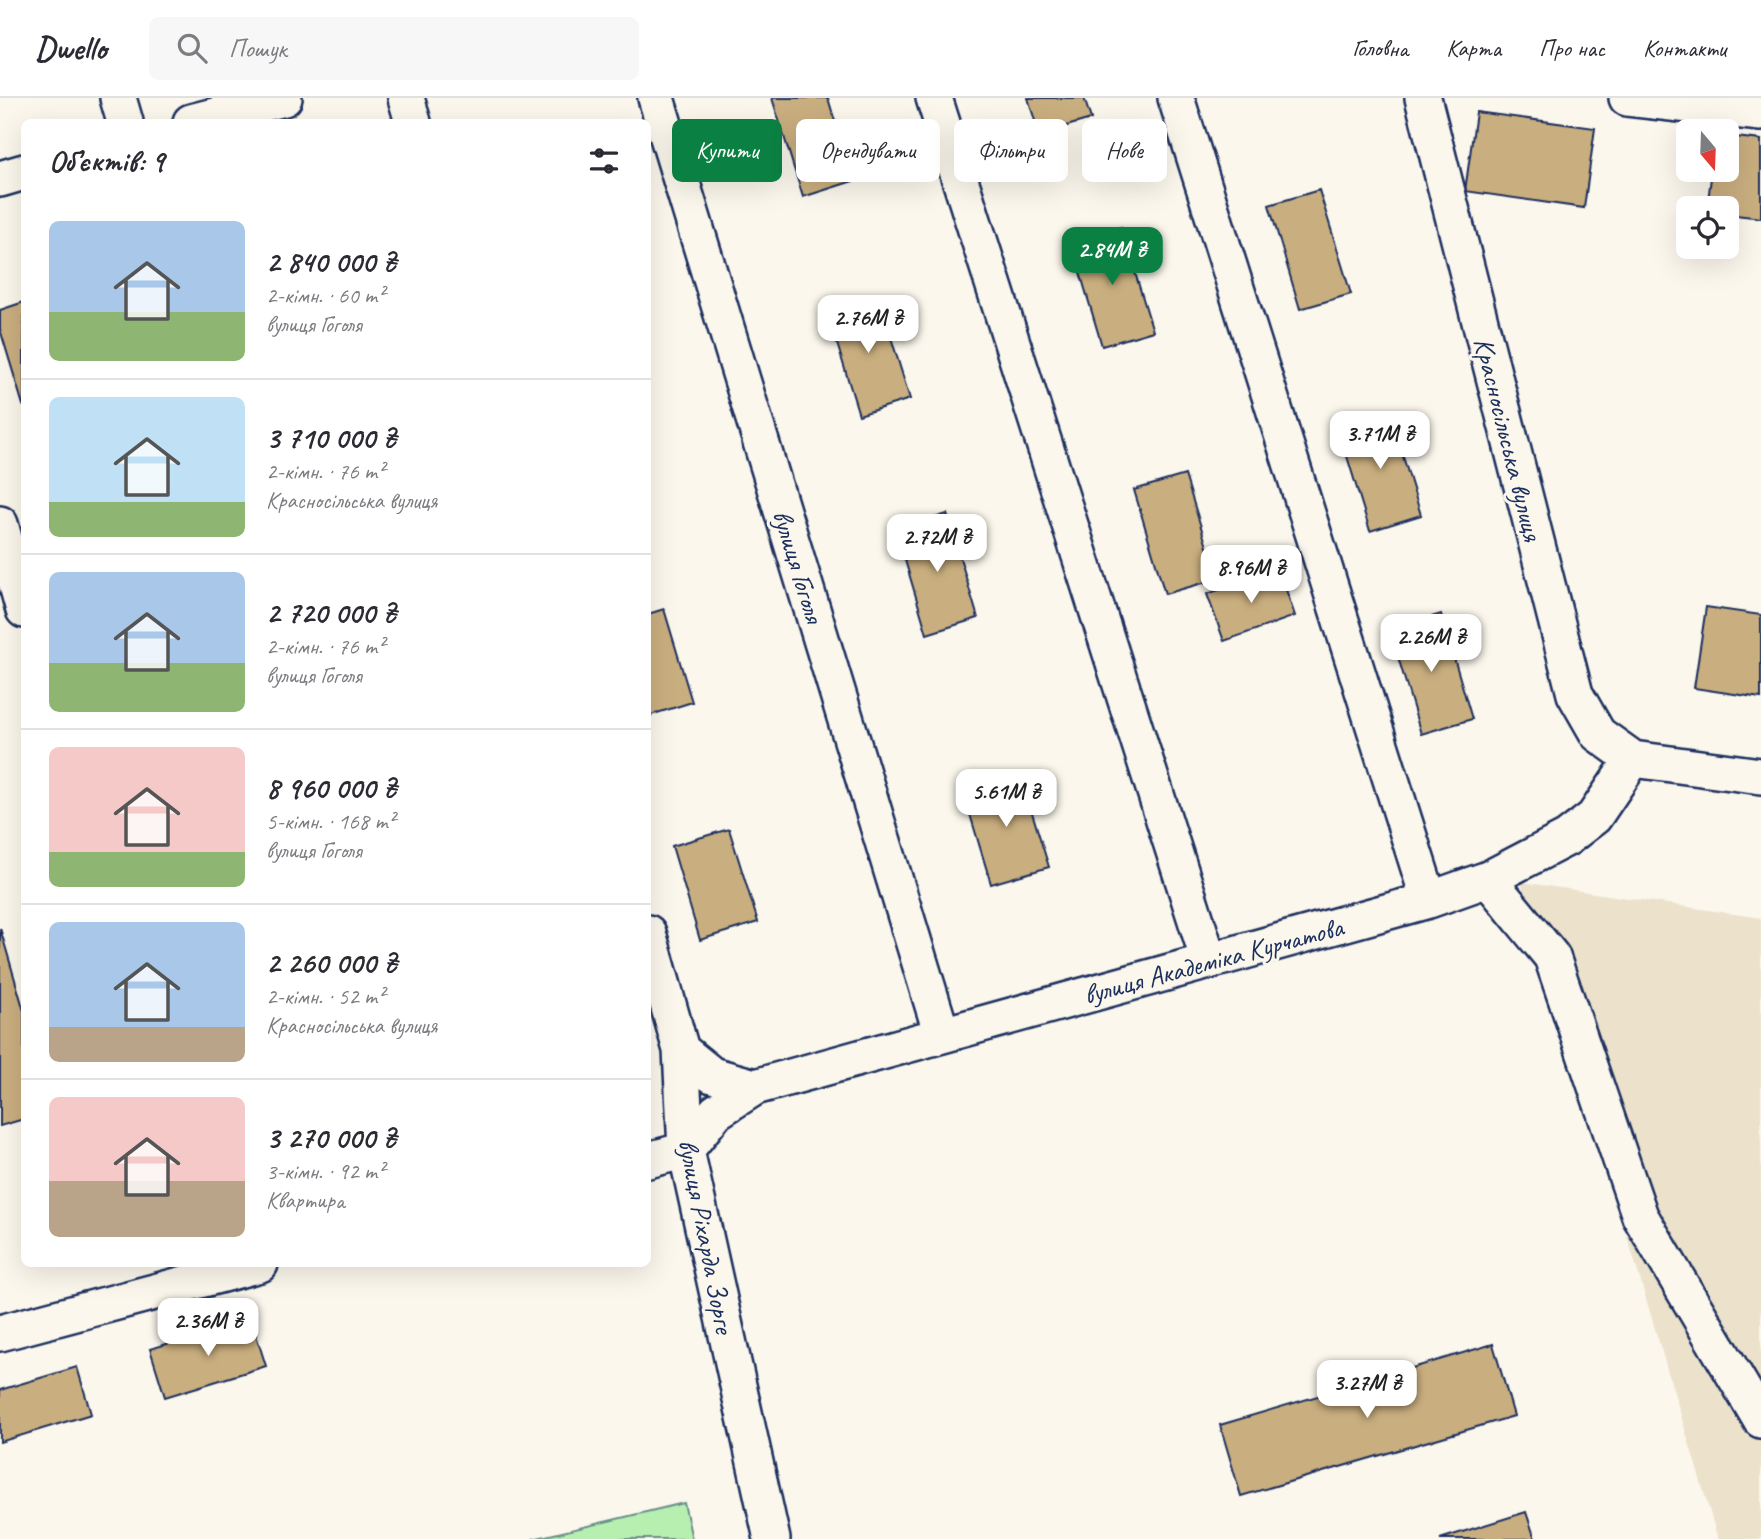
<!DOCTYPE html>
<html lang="uk">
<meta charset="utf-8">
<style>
body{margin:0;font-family:Caveat,sans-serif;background:#f7f7f7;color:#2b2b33;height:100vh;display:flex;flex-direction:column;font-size:26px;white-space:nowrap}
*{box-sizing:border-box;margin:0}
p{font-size:23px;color:#7c7c81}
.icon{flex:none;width:38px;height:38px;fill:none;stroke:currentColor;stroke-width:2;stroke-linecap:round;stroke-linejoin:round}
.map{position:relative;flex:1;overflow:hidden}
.details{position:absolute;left:21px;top:21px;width:630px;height:1148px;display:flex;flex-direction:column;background:#fff;border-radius:10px;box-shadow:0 7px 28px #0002}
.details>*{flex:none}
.hud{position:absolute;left:672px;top:21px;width:665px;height:63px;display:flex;gap:14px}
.needle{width:46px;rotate:161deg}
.fabs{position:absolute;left:1676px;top:21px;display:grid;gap:14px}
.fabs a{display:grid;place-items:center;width:63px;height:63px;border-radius:10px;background:#fff;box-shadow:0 7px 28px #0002;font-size:35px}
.price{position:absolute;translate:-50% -60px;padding:0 16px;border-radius:14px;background:#fff;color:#222;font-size:23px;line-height:46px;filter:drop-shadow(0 2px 4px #0008)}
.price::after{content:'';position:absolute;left:50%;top:42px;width:21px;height:16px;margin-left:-10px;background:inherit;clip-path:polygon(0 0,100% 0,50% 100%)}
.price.selected{background:#0b8043;color:#fff}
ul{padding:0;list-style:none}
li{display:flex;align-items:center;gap:21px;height:175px;padding:0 28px}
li+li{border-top:2px solid #e1e1e2}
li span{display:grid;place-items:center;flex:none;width:196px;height:140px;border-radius:10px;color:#555}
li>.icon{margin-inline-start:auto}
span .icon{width:84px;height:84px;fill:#fffc;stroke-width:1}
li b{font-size:30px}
h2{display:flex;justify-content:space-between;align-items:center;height:84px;padding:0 28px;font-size:30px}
.chip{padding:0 24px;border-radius:10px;background:#fff;box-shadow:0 7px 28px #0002;font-size:24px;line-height:63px}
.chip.selected{background:#0b8043;color:#fff}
header{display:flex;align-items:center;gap:42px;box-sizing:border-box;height:98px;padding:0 35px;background:#fff;border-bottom:2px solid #e1e1e2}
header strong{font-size:33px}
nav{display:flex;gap:38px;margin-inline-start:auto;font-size:24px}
.search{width:490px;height:63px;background:#f7f7f7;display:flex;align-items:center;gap:18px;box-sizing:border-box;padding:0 24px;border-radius:10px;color:#7c7c81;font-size:26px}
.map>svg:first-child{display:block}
</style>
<header>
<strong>Dwello</strong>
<div class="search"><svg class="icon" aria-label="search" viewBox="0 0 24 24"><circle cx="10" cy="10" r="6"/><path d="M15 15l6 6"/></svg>Пошук</div>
<nav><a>Головна</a><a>Карта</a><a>Про нас</a><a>Контакти</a></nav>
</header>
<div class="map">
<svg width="1761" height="1441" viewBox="0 0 1761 1441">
<rect width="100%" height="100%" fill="#fbf7ec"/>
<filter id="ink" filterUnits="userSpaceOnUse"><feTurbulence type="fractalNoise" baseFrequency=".0143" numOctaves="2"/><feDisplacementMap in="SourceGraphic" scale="14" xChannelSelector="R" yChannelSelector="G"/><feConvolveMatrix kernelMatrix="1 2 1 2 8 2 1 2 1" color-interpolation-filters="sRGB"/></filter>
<g filter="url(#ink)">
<path fill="#ece1cb" d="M1521,784l240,36v621h-43z"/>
<path fill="#b7efb1" stroke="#698f88" stroke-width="2" d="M684,1405l8,36h-159z"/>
<path fill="#c9ae7f" stroke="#1b2f5e" stroke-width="2" d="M772,0h56l25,83 -50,16z
M1028,0h56l7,21 -52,15z
M1476,14l119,16 -11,80 -119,-17z
M1727,38l34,4v78l-34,-4v-6h-20l5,-38h15z
M1319,92l32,104 -51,15 -31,-104z
M1121,129l32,104 -51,15 -31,-104z
M878,197l32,104 -51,16 -32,-104z
M24,204v102l-1,1 -23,-76v-19z
M1389,313l32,104 -51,16 -32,-104z
M1185,377l32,104 -52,15 -31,-104z
M947,416l31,104 -51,16 -31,-104z
M1279,471l16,47 -71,25 -17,-47z
M1706,509l55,8v83l-67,-10z
M664,511l28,93 -44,14v-102z
M1441,516l31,105 -51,15 -31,-104z
M1020,676l29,93 -58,17 -28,-93z
M729,731l29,93 -58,18 -28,-94z
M0,830l24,83v108l-24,7z
M251,1221l15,47 -101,31 -15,-48z
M1493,1246l21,72 -273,80 -21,-71z
M77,1269l14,47 -91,28v-52z
M1526,1414l9,27h-95z"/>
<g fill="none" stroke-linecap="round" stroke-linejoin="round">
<defs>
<path id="minor" d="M118,0l7,24
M406,0l7,24
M656,0l286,937
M934,0l275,863
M1176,0l253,802
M1423,0l152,596 23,40 35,25 128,17
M1627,0l134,15
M191,24l93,-24
M0,81l24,-7
M0,426l24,86
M1488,781l64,78 88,259 121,204
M648,835l33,117 5,100 86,389
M681,952l31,25 43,12
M648,1062l38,-10 30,-38 39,-25 674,-187 59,-21 79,-41 27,-21 39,-58
M0,1235l260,-69"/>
</defs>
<use href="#minor" stroke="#1b2f5e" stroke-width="40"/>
<use href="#minor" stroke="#fbf7ec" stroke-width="35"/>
</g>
</g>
<g text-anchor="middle" stroke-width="6" stroke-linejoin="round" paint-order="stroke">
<g font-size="28" fill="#1b2f5e" stroke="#fbf7ec">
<text transform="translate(1509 341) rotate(76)" y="10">Красносільська вулиця</text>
<text transform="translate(799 468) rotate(73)" y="10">вулиця Гоголя</text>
<text transform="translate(1213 862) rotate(-15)" y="10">вулиця Академіка Курчатова</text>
<text transform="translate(707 1138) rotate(79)" y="10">вулиця Ріхарда Зорге</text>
</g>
</g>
</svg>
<div class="fabs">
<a><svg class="needle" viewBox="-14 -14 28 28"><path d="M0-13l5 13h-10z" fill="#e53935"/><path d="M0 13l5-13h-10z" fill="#7c7c81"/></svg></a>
<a><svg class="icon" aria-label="locate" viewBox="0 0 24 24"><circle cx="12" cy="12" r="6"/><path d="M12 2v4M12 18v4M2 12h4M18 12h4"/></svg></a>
</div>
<b class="price selected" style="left:1112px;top:189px">2.84M ₴</b>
<b class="price" style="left:868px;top:257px">2.76M ₴</b>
<b class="price" style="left:1380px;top:373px">3.71M ₴</b>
<b class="price" style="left:937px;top:476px">2.72M ₴</b>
<b class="price" style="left:1251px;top:507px">8.96M ₴</b>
<b class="price" style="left:1431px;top:576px">2.26M ₴</b>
<b class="price" style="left:1006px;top:731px">5.61M ₴</b>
<b class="price" style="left:208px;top:1260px">2.36M ₴</b>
<b class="price" style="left:1367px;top:1322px">3.27M ₴</b>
<div class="hud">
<a class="chip selected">Купити</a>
<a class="chip">Орендувати</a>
<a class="chip">Фільтри</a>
<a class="chip">Нове</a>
</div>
<section class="details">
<h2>Об’єктів: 9<svg class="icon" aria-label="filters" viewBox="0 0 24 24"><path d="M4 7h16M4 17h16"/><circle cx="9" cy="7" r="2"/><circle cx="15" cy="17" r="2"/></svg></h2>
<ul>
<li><span style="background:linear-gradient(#a9c7e8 65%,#8fb573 0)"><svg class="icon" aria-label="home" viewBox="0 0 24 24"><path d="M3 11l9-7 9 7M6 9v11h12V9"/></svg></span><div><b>2 840 000 ₴</b><p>2-кімн. · 60 m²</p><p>вулиця Гоголя</p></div></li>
<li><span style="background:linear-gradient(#bfe0f5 75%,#8fb573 0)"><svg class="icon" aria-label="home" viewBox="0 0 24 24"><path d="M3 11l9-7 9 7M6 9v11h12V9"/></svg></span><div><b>3 710 000 ₴</b><p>2-кімн. · 76 m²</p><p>Красносільська вулиця</p></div></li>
<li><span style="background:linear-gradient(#a9c7e8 65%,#8fb573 0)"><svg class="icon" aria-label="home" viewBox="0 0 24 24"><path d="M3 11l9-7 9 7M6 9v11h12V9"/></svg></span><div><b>2 720 000 ₴</b><p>2-кімн. · 76 m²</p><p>вулиця Гоголя</p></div></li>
<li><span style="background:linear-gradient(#f6c9c9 75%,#8fb573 0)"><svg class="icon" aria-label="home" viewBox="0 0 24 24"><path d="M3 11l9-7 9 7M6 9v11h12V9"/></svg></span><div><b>8 960 000 ₴</b><p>5-кімн. · 168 m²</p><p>вулиця Гоголя</p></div></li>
<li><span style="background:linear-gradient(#a9c7e8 75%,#b9a48a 0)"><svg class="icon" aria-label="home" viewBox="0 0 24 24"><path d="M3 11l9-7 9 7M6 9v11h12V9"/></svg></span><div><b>2 260 000 ₴</b><p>2-кімн. · 52 m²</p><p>Красносільська вулиця</p></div></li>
<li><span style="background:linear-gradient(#f6c9c9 60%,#b9a48a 0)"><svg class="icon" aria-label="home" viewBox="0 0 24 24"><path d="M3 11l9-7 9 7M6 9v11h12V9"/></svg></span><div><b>3 270 000 ₴</b><p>3-кімн. · 92 m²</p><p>Квартира</p></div></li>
</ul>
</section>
</div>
